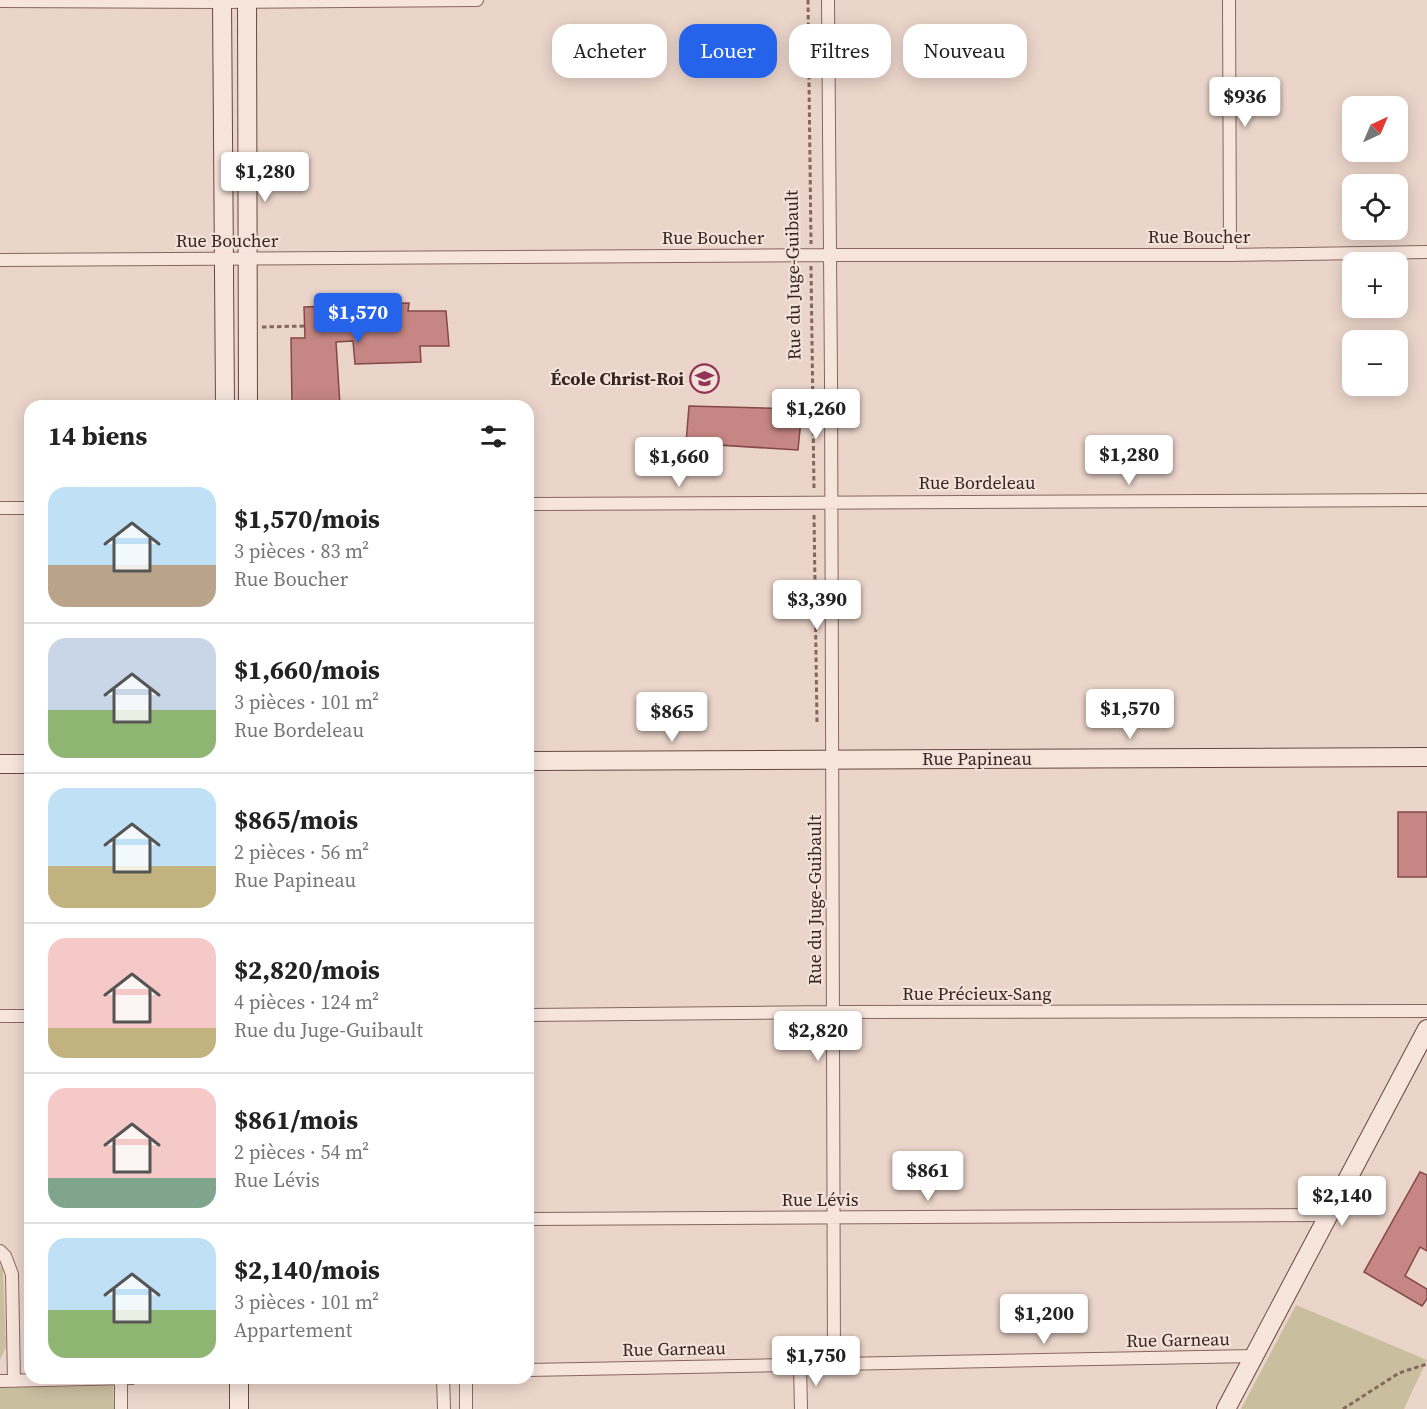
<!DOCTYPE html>
<html lang="fr">
<meta charset="utf-8">
<style>
body{margin:0;font-family:"Source Serif 4",serif;background:#f2f2f2;color:#222;height:100vh;display:flex;flex-direction:column;font-size:22px;white-space:nowrap}
*{box-sizing:border-box;margin:0}
p{font-size:20px;color:#767676}
.icon{flex:none;width:33px;height:33px;fill:none;stroke:currentColor;stroke-width:2;stroke-linecap:round;stroke-linejoin:round}
.map{position:relative;flex:1;overflow:hidden}
.drawer{position:absolute;left:24px;top:400px;width:510px;height:984px;display:flex;flex-direction:column;background:#fff;border-radius:18px;box-shadow:0 3px 15px #0003}
.drawer>*{flex:none}
.top-card{position:absolute;left:552px;top:24px;width:570px;height:54px;display:flex;gap:12px}
.needle{width:39px;rotate:44deg}
.tools{position:absolute;left:1342px;top:96px;display:grid;gap:12px}
.tools a{display:grid;place-items:center;width:66px;height:66px;border-radius:12px;background:#fff;box-shadow:0 3px 15px #0003;font-size:30px}
.price{position:absolute;translate:-50% -51px;padding:0 14px;border-radius:6px;background:#fff;color:#222;font-size:20px;line-height:39px;filter:drop-shadow(0 2px 3px #0008)}
.price::after{content:'';position:absolute;left:50%;top:36px;width:18px;height:14px;margin-left:-9px;background:inherit;clip-path:polygon(0 0,100% 0,50% 100%)}
.price.selected{background:#2563eb;color:#fff}
ul{padding:0;list-style:none}
li{display:flex;align-items:center;gap:18px;height:150px;padding:0 24px}
li+li{border-top:2px solid #e0e0e0}
li span{display:grid;place-items:center;flex:none;width:168px;height:120px;border-radius:18px;color:#555}
li>.icon{margin-inline-start:auto}
span .icon{width:72px;height:72px;fill:#fffc;stroke-width:1}
li b{font-size:26px}
h2{display:flex;justify-content:space-between;align-items:center;height:72px;padding:0 24px;font-size:26px}
.pill{padding:0 21px;border-radius:18px;background:#fff;box-shadow:0 3px 15px #0003;font-size:21px;line-height:54px}
.pill.selected{background:#2563eb;color:#fff}
.map>svg:first-child{display:block}
</style>
<div class="map">
<svg width="1427" height="1409" viewBox="0 0 1427 1409">
<rect width="100%" height="100%" fill="#ebd5ca"/>
<path fill="#c9be9e" d="M0,1265l3,5 3,77 -6,13z
M1296,1305l131,55 -23,49h-163z
M113,1386l1,23h-114v-22z"/>
<path fill="#c68683" stroke="#844947" stroke-width="1.5" d="M409,303l-1,8h38l3,35h-29l1,16 -66,2 -2,-23 -17,1 4,64h-48l-1,-68h14l-1,-31z
M689,406l113,3 -4,41 -112,-7z
M1398,812h29v65h-29z
M1420,1172l7,3v76l-7,-4 -15,29 22,13v10l-5,7 -58,-34z"/>
<g fill="none" stroke-linecap="round" stroke-linejoin="round">
<defs>
<path id="street" d="M828,0l3,379 3,985
M1229,0l1,255
M0,1l222,1 255,-2
M0,260l830,-5h400l197,-3
M528,504l899,-4
M0,508h30
M528,1015l305,-3 594,-1
M0,1016h30
M528,1219l800,-4
M0,1251l5,5 7,18 2,107
M800,1365l1,44
M528,1370l726,-14
M443,1378l1,31
M121,1379v30
M0,1381l132,-3
M466,1409v-31"/>
<path id="secondary" d="M222,0l3,406
M247,0l1,406
M528,761l899,-4
M0,764h30
M239,1378v31
M1226,1409l201,-380"/>
</defs>
<use href="#street" stroke="#87665f" stroke-width="14"/>
<use href="#secondary" stroke="#694742" stroke-width="20"/>
<path stroke="#87665f" stroke-width="3" stroke-dasharray="4.5 3" stroke-linecap="butt" d="M808,0l3,244
M811,266l3,224
M262,327l43,-1
M814,515l3,209
M1343,1409l56,-36 28,-9"/>
<use href="#street" stroke="#f7e5dc" stroke-width="12"/>
<use href="#secondary" stroke="#f7e5dc" stroke-width="18"/>
</g>
<defs>
<symbol id="school-ring" viewBox="-11 -11 22 22"><circle r="9.5" fill="#f3e2d9" stroke="#913457" stroke-width="1.5"/><path d="M0-5L7-2L0 1L-7-2ZM-4 1L0 2.5L4 1V4Q0 6-4 4Z" fill="#913457"/></symbol>
</defs>
<g fill-rule="evenodd">
<use href="#school-ring" x="688" y="362" width="33" height="33"/>
</g>
<g text-anchor="middle" stroke-width="4.5" stroke-linejoin="round" paint-order="stroke">
<g font-size="18" fill="#382422" stroke="#f3e2d9">
<text x="1199" y="243">Rue Boucher</text>
<text x="713" y="244">Rue Boucher</text>
<text x="227" y="247">Rue Boucher</text>
<text transform="translate(793 275) rotate(-91)" y="6">Rue du Juge-Guibault</text>
<text x="977" y="489">Rue Bordeleau</text>
<text x="977" y="765">Rue Papineau</text>
<text transform="translate(815 900) rotate(-90)" y="6">Rue du Juge-Guibault</text>
<text x="977" y="1000">Rue Précieux-Sang</text>
<text x="820" y="1206">Rue Lévis</text>
<text transform="translate(1178 1340) rotate(-1)" y="6">Rue Garneau</text>
<text transform="translate(674 1349) rotate(-1)" y="6">Rue Garneau</text>
</g>
<g font-size="18" font-weight="bold" fill="#382422" stroke="#f3e2d9" text-anchor="end">
<text x="684" y="385">École Christ-Roi</text>
</g>
</g>
</svg>
<div class="tools">
<a><svg class="needle" viewBox="-14 -14 28 28"><path d="M0-13l5 13h-10z" fill="#e53935"/><path d="M0 13l5-13h-10z" fill="#767676"/></svg></a>
<a><svg class="icon" aria-label="locate" viewBox="0 0 24 24"><circle cx="12" cy="12" r="6"/><path d="M12 2v4M12 18v4M2 12h4M18 12h4"/></svg></a>
<a>+</a>
<a>−</a>
</div>
<b class="price" style="left:1245px;top:128px">$936</b>
<b class="price" style="left:265px;top:203px">$1,280</b>
<b class="price selected" style="left:358px;top:344px">$1,570</b>
<b class="price" style="left:816px;top:440px">$1,260</b>
<b class="price" style="left:1129px;top:486px">$1,280</b>
<b class="price" style="left:679px;top:488px">$1,660</b>
<b class="price" style="left:817px;top:631px">$3,390</b>
<b class="price" style="left:1130px;top:740px">$1,570</b>
<b class="price" style="left:672px;top:743px">$865</b>
<b class="price" style="left:818px;top:1062px">$2,820</b>
<b class="price" style="left:928px;top:1202px">$861</b>
<b class="price" style="left:1342px;top:1227px">$2,140</b>
<b class="price" style="left:1044px;top:1345px">$1,200</b>
<b class="price" style="left:816px;top:1387px">$1,750</b>
<div class="top-card">
<a class="pill">Acheter</a>
<a class="pill selected">Louer</a>
<a class="pill">Filtres</a>
<a class="pill">Nouveau</a>
</div>
<section class="drawer">
<h2>14 biens<svg class="icon" aria-label="filters" viewBox="0 0 24 24"><path d="M4 7h16M4 17h16"/><circle cx="9" cy="7" r="2"/><circle cx="15" cy="17" r="2"/></svg></h2>
<ul>
<li><span style="background:linear-gradient(#bfe0f5 65%,#b9a48a 0)"><svg class="icon" aria-label="home" viewBox="0 0 24 24"><path d="M3 11l9-7 9 7M6 9v11h12V9"/></svg></span><div><b>$1,570/mois</b><p>3 pièces · 83 m²</p><p>Rue Boucher</p></div></li>
<li><span style="background:linear-gradient(#c9d6e8 60%,#8fb573 0)"><svg class="icon" aria-label="home" viewBox="0 0 24 24"><path d="M3 11l9-7 9 7M6 9v11h12V9"/></svg></span><div><b>$1,660/mois</b><p>3 pièces · 101 m²</p><p>Rue Bordeleau</p></div></li>
<li><span style="background:linear-gradient(#bfe0f5 65%,#c2b280 0)"><svg class="icon" aria-label="home" viewBox="0 0 24 24"><path d="M3 11l9-7 9 7M6 9v11h12V9"/></svg></span><div><b>$865/mois</b><p>2 pièces · 56 m²</p><p>Rue Papineau</p></div></li>
<li><span style="background:linear-gradient(#f6c9c9 75%,#c2b280 0)"><svg class="icon" aria-label="home" viewBox="0 0 24 24"><path d="M3 11l9-7 9 7M6 9v11h12V9"/></svg></span><div><b>$2,820/mois</b><p>4 pièces · 124 m²</p><p>Rue du Juge-Guibault</p></div></li>
<li><span style="background:linear-gradient(#f6c9c9 75%,#7fa58c 0)"><svg class="icon" aria-label="home" viewBox="0 0 24 24"><path d="M3 11l9-7 9 7M6 9v11h12V9"/></svg></span><div><b>$861/mois</b><p>2 pièces · 54 m²</p><p>Rue Lévis</p></div></li>
<li><span style="background:linear-gradient(#bfe0f5 60%,#8fb573 0)"><svg class="icon" aria-label="home" viewBox="0 0 24 24"><path d="M3 11l9-7 9 7M6 9v11h12V9"/></svg></span><div><b>$2,140/mois</b><p>3 pièces · 101 m²</p><p>Appartement</p></div></li>
</ul>
</section>
</div>
